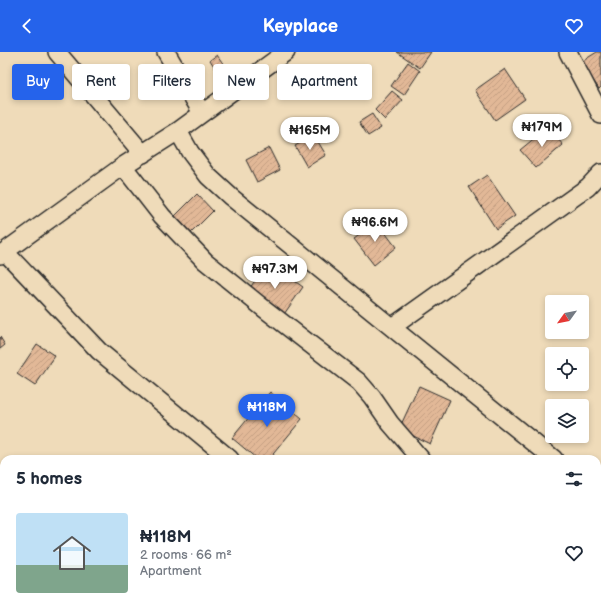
<!DOCTYPE html>
<meta charset="utf-8">
<style>
body{margin:0;font-family:"Balsamiq Sans",sans-serif;background:#f2f2f3;color:#1f2937;height:100vh;display:flex;flex-direction:column;font-size:15px;white-space:nowrap}
*{box-sizing:border-box;margin:0}
p{font-size:13px;color:#747a83}
.icon{flex:none;width:22px;height:22px;fill:none;stroke:currentColor;stroke-width:2;stroke-linecap:round;stroke-linejoin:round}
.map{position:relative;flex:1;overflow:hidden}
.side{position:absolute;left:0px;top:403px;width:601px;height:156px;display:flex;flex-direction:column;background:#fff;border-radius:12px 12px 0 0;box-shadow:0 2px 6px #0003}
.side>*{flex:none}
.banner{position:absolute;left:12px;top:12px;width:400px;height:36px;display:flex;gap:8px}
.needle{width:26px;rotate:237deg}
.controls{position:absolute;left:545px;top:243px;display:grid;gap:8px}
.controls a{display:grid;place-items:center;width:44px;height:44px;border-radius:4px;background:#fff;box-shadow:0 2px 6px #0003;font-size:20px}
.price{position:absolute;translate:-50% -34px;padding:0 9px;border-radius:14px;background:#fff;color:#222;font-size:13px;line-height:26px;filter:drop-shadow(0 1px 2px #0008)}
.price::after{content:'';position:absolute;left:50%;top:24px;width:12px;height:9px;margin-left:-6px;background:inherit;clip-path:polygon(0 0,100% 0,50% 100%)}
.price.current{background:#2563eb;color:#fff}
ul{padding:0;list-style:none}
li{display:flex;align-items:center;gap:12px;height:100px;padding:0 16px}
li span{display:grid;place-items:center;flex:none;width:112px;height:80px;border-radius:4px;color:#555}
li>.icon{margin-inline-start:auto}
span .icon{width:48px;height:48px;fill:#fffc;stroke-width:1}
li b{font-size:17px}
h2{display:flex;justify-content:space-between;align-items:center;height:48px;padding:0 16px;font-size:17px}
.chip{padding:0 14px;border-radius:4px;background:#fff;box-shadow:0 2px 6px #0003;font-size:14px;line-height:36px}
.chip.current{background:#2563eb;color:#fff}
header{display:flex;justify-content:space-between;align-items:center;height:52px;padding:0 16px;background:#2563eb;color:#fff;font-size:18px;font-weight:700}
.map>svg:first-child{display:block}
</style>
<header><svg class="icon" aria-label="back" viewBox="0 0 24 24"><path d="M15 5l-7 7 7 7"/></svg>Keyplace<svg class="icon" aria-label="heart" viewBox="0 0 24 24"><path d="M12 20l-8-8c-3-5 5-10 8-4 3-6 11-1 8 4z"/></svg></header>
<div class="map">
<svg width="601" height="559" viewBox="0 0 601 559">
<defs>
<pattern id="building-hatch" width="6" height="6" patternUnits="userSpaceOnUse"><rect width="6" height="6" fill="#e2b897"/><path d="M-1 1l2-2M0 6l6-6M5 7l2-2" fill="none" stroke="#c29e82"/></pattern>
</defs>
<rect width="100%" height="100%" fill="#efdbb9"/>
<filter id="ink" filterUnits="userSpaceOnUse"><feTurbulence type="fractalNoise" baseFrequency=".025" numOctaves="2"/><feDisplacementMap in="SourceGraphic" scale="8" xChannelSelector="R" yChannelSelector="G"/><feConvolveMatrix kernelMatrix="1 2 1 2 8 2 1 2 1" color-interpolation-filters="sRGB"/></filter>
<g filter="url(#ink)">
<path fill="url(#building-hatch)" stroke="#2b2b2b" d="M397,0h34l-11,16z
M597,0h4v35l-2,2 -18,-27z
M217,3l10,14 -8,5 -9,-14z
M408,10l12,9 -16,24 -13,-9z
M505,17l20,30 -30,21 -20,-30z
M392,39l11,9 -18,20 -10,-10z
M372,62l9,14 -13,8 -9,-14z
M548,75l15,18 -27,23 -16,-18z
M314,83l12,20 -19,12 -12,-21z
M269,96l11,22 -23,12 -11,-22z
M487,123l28,41 -19,13 -27,-42z
M197,142l16,17 -22,22 -16,-17z
M377,170l19,25 -22,18 -20,-26z
M268,210l35,25 -21,30 -35,-25z
M0,285l5,8 -5,4z
M37,292l18,12 -20,30 -18,-12z
M419,334l31,14 -20,44 -31,-15z
M270,340l32,27 -33,40h-12l-25,-21z
M2,516l2,6v24l-4,2v-31z
M118,555h14l-4,4h-5z
M237,555h25l-2,4h-21l-3,-1z"/>
<g fill="none" stroke-linecap="round" stroke-linejoin="round">
<defs>
<path id="minor" d="M57,0l86,102
M166,0l36,61
M568,0l33,63
M178,79l12,21 18,24 23,21 323,262
M123,114l39,50 43,45 57,46 97,75 13,15 18,26 31,36
M5,200l94,99 131,108
M0,203l123,-89 55,-35 108,-79
M392,275l196,-140 13,-14
M0,433l4,2
M597,445l4,5
M0,468l4,5
M597,527l4,2
M597,548l4,-8
M51,555l1,4
M187,555l4,4"/>
</defs>
<use href="#minor" stroke="#2b2b2b" stroke-width="20"/>
<use href="#minor" stroke="#efdbb9" stroke-width="17"/>
</g>
</g>
</svg>
<div class="controls">
<a><svg class="needle" viewBox="-14 -14 28 28"><path d="M0-13l5 13h-10z" fill="#e53935"/><path d="M0 13l5-13h-10z" fill="#747a83"/></svg></a>
<a><svg class="icon" aria-label="locate" viewBox="0 0 24 24"><circle cx="12" cy="12" r="6"/><path d="M12 2v4M12 18v4M2 12h4M18 12h4"/></svg></a>
<a><svg class="icon" aria-label="layers" viewBox="0 0 24 24"><path d="M12 4l9 5-9 5-9-5zM3 14l9 5 9-5"/></svg></a>
</div>
<b class="price" style="left:542px;top:96px">₦179M</b>
<b class="price" style="left:310px;top:99px">₦165M</b>
<b class="price" style="left:375px;top:191px">₦96.6M</b>
<b class="price" style="left:275px;top:238px">₦97.3M</b>
<b class="price current" style="left:267px;top:376px">₦118M</b>
<div class="banner">
<a class="chip current">Buy</a>
<a class="chip">Rent</a>
<a class="chip">Filters</a>
<a class="chip">New</a>
<a class="chip">Apartment</a>
</div>
<section class="side">
<h2>5 homes<svg class="icon" aria-label="filters" viewBox="0 0 24 24"><path d="M4 7h16M4 17h16"/><circle cx="9" cy="7" r="2"/><circle cx="15" cy="17" r="2"/></svg></h2>
<ul>
<li><span style="background:linear-gradient(#bfe0f5 65%,#7fa58c 0)"><svg class="icon" aria-label="home" viewBox="0 0 24 24"><path d="M3 11l9-7 9 7M6 9v11h12V9"/></svg></span><div><b>₦118M</b><p>2 rooms · 66 m²</p><p>Apartment</p></div><svg class="icon" aria-label="heart" viewBox="0 0 24 24"><path d="M12 20l-8-8c-3-5 5-10 8-4 3-6 11-1 8 4z"/></svg></li>
</ul>
</section>
</div>
